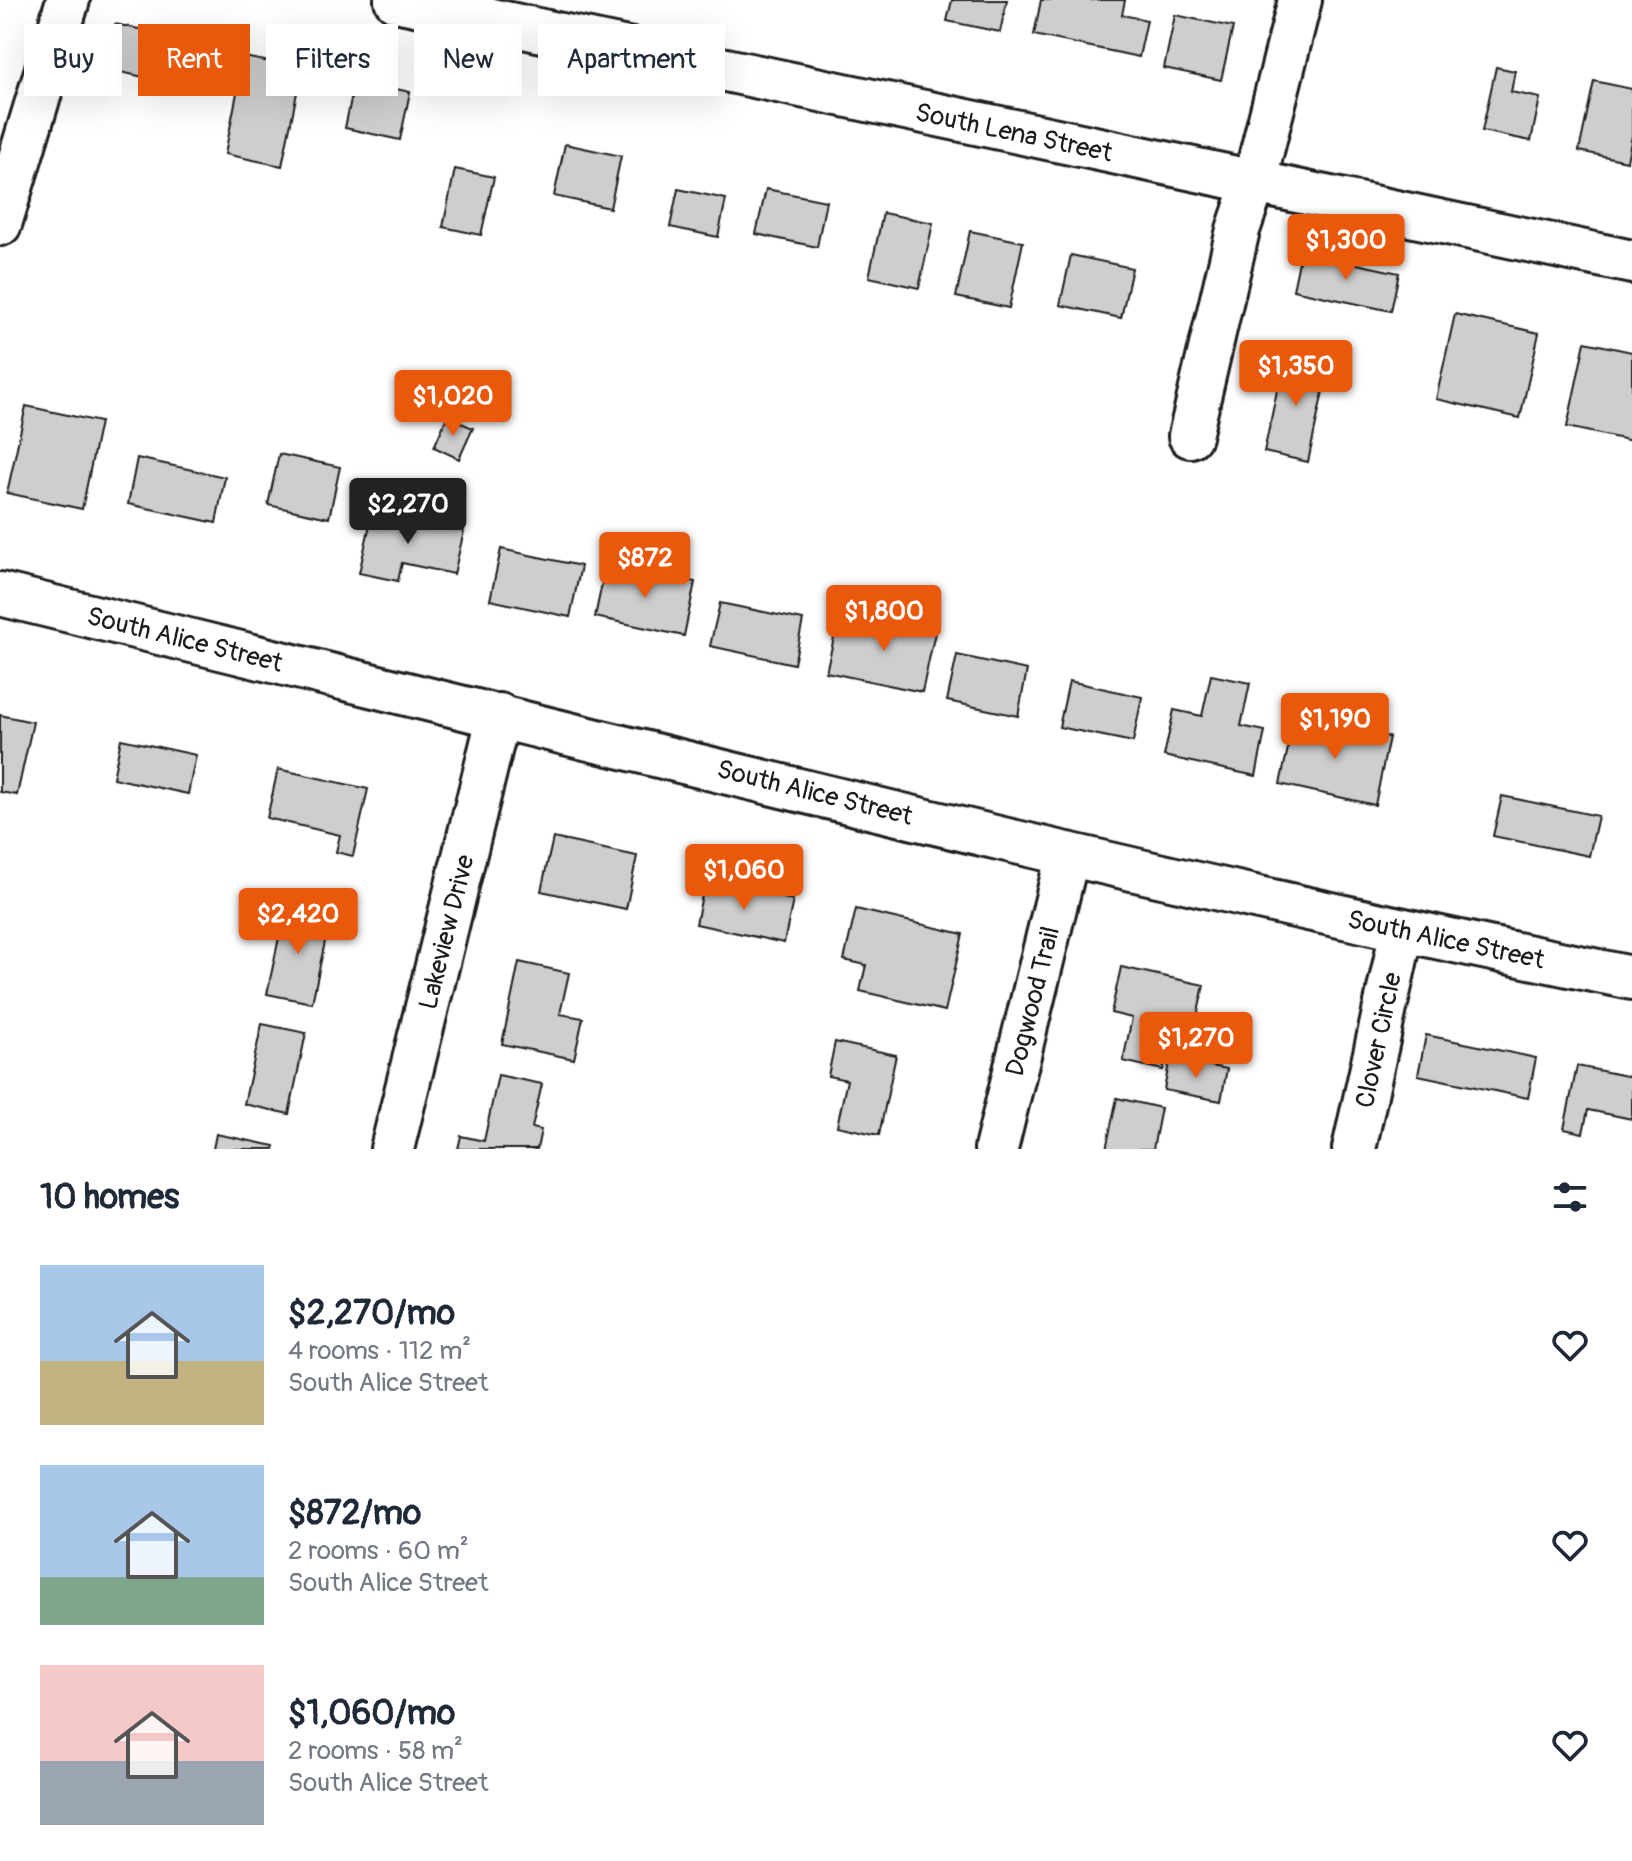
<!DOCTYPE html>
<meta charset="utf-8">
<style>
body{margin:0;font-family:Pangolin,sans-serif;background:#f6f6f7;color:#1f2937;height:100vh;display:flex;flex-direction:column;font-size:30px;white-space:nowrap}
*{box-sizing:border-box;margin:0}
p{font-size:26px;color:#747a83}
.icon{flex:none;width:44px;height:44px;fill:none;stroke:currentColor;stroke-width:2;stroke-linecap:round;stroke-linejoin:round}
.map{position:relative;height:1149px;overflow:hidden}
.drawer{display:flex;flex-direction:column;background:#fff;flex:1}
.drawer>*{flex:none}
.hud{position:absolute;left:24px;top:24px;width:800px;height:72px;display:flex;gap:16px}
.price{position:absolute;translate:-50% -68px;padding:0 18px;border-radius:8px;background:#ea580c;color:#fff;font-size:26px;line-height:52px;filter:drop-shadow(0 2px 4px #0008)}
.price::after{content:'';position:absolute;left:50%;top:48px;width:24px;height:18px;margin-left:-12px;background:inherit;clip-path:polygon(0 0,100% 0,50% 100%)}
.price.active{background:#222;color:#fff}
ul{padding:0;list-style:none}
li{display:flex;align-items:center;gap:24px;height:200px;padding:0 40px}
li span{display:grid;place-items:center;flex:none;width:224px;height:160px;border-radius:0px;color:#555}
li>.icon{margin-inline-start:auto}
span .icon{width:96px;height:96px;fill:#fffc;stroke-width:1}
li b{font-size:34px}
h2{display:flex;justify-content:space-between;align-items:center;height:96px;padding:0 40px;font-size:34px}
.pill{padding:0 28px;border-radius:0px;background:#fff;box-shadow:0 8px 32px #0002;font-size:28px;line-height:72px}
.pill.active{background:#ea580c;color:#fff}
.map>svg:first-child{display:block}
</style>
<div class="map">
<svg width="1632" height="1149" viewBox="0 0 1632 1149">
<rect width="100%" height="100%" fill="#fff"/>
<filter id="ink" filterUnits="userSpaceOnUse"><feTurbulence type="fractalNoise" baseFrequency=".0125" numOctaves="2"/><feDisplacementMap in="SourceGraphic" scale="16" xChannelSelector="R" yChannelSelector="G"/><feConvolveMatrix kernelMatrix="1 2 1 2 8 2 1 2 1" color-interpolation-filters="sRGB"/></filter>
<g filter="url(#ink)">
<path fill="#cecece" stroke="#1c1c1c" stroke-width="2" d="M952,0h55l-7,32 -53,-11z
M1041,0h84l-3,15 25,5 -8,37 -105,-22z
M1175,15l58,12 -12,53 -57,-12z
M115,24l81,17 -10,45 -80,-17z
M244,57l58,11 -20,98 -57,-12z
M1496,67l19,4 -4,21 29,6 -9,43 -49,-10z
M355,80l55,12 -10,48 -55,-12z
M1594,81l38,8v47l-5,25 -48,-10z
M565,144l56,12 -11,52 -56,-12z
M455,169l39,8 -13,58 -38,-8z
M678,189l48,10 -8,38 -48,-10z
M766,189l60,12 -9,46 -61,-13z
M883,213l50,10 -14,65 -50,-11z
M970,231l53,11 -14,66 -53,-11z
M1301,252l98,21 -8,38 -98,-21z
M1071,255l61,13 -11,50 -61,-13z
M1455,314l84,19 -19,85 -84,-19z
M1585,342l47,10v89l-65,-14z
M1285,353l44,10 -21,99 -44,-10z
M26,406l74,16 -18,87 -75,-16z
M447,417l26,11 -14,31 -25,-12z
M279,454l61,13 -11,51 -61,-13z
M137,458l88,19 -9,46 -88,-19z
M373,511l91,20 -10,43 -52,-11 -4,18 -39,-8z
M501,549l80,17 -11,51 -80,-17z
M606,564l89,18 -11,54 -89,-19z
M720,603l83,17 -9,44 -84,-18z
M864,613l72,15 -14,64 -96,-20 10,-43 23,5z
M957,655l70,15 -9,46 -71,-15z
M1211,675l39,8 -9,43 24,5 -9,45 -92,-20 10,-46 28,6z
M1069,681l73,16 -9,45 -74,-15z
M0,715l33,7 -16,73 -17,-3z
M1295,717l94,20 -14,68 -95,-21z
M121,739l75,16 -8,39 -75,-16z
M278,769l90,20 -15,67 -17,-4 4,-17 -73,-17z
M1502,796l96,20 -9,40 -96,-20z
M553,838l84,18 -11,53 -85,-18z
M705,881l88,19 -9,43 -88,-19z
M285,909l45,9 -18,85 -45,-9z
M856,909l107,25 -18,77 -85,-20 6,-26 -22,-5z
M519,962l50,11 -9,41 23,4 -9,41 -72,-15z
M1121,967l83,18 -11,50 -21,-4 -9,39 -40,-9 9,-43 -21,-5z
M262,1024l44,9 -17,81 -45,-10z
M1426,1035l110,23 -8,40 -110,-23z
M835,1042l61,13 -17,80 -42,-9 10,-46 -19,-4z
M1170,1058l57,11 -6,32 -57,-11z
M1577,1066l55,11v42l-44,-9 -5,23 -19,-4z
M498,1075l44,9 -10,44 9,2 -4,19h-79l3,-13 23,5z
M1117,1098l44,10 -8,41h-47z
M216,1134l59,12 -1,3h-61z"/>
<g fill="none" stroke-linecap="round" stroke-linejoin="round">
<defs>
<path id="minor" d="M396,0l1236,262
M0,224l68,-224
M1190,436l48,-206 16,-47 46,-183
M0,594c543,132 1084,273 1632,384
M392,1149l107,-434
M996,1149l72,-295
M1354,1149l48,-218"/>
</defs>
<use href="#minor" stroke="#1c1c1c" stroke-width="48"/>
<use href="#minor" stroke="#fff" stroke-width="42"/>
</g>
</g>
<g text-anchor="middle" stroke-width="6" stroke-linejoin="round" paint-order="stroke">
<g font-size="26" fill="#1c1c1c" stroke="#fff">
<text transform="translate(1014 132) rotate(12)" y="9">South Lena Street</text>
<text transform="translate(185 639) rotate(14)" y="9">South Alice Street</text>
<text transform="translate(815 792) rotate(14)" y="9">South Alice Street</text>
<text transform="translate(446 932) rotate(-76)" y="9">Lakeview Drive</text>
<text transform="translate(1446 939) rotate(12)" y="9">South Alice Street</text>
<text transform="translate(1032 1001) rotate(-76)" y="9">Dogwood Trail</text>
<text transform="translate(1378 1040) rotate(-78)" y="9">Clover Circle</text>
</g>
</g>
</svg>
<b class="price" style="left:1346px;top:282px">$1,300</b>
<b class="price" style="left:1296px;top:408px">$1,350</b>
<b class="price" style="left:453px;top:438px">$1,020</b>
<b class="price active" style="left:408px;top:546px">$2,270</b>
<b class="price" style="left:645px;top:600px">$872</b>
<b class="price" style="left:884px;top:653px">$1,800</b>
<b class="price" style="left:1335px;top:761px">$1,190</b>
<b class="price" style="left:744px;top:912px">$1,060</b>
<b class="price" style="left:298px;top:956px">$2,420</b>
<b class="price" style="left:1196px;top:1080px">$1,270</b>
<div class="hud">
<a class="pill">Buy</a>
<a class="pill active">Rent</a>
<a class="pill">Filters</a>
<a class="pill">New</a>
<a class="pill">Apartment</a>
</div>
</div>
<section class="drawer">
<h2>10 homes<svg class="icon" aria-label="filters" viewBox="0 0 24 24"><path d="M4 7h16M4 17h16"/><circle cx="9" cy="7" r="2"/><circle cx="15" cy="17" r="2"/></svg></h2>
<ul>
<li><span style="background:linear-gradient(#a9c7e8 60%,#c2b280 0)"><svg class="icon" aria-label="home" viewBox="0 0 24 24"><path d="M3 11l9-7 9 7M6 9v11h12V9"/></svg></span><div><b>$2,270/mo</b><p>4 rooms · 112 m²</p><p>South Alice Street</p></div><svg class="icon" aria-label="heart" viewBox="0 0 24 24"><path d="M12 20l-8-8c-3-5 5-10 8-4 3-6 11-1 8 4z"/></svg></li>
<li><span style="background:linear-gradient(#a9c7e8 70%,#7fa58c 0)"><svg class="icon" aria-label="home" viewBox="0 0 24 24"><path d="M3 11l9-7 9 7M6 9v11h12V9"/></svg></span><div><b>$872/mo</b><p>2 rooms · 60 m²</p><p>South Alice Street</p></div><svg class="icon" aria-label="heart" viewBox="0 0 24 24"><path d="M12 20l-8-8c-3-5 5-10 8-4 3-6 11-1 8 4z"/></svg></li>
<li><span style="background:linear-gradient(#f6c9c9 60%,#9aa5b1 0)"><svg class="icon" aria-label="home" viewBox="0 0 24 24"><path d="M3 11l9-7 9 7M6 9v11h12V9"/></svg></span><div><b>$1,060/mo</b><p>2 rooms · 58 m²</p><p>South Alice Street</p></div><svg class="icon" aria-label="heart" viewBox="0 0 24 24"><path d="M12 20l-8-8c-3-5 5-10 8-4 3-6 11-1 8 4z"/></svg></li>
</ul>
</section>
